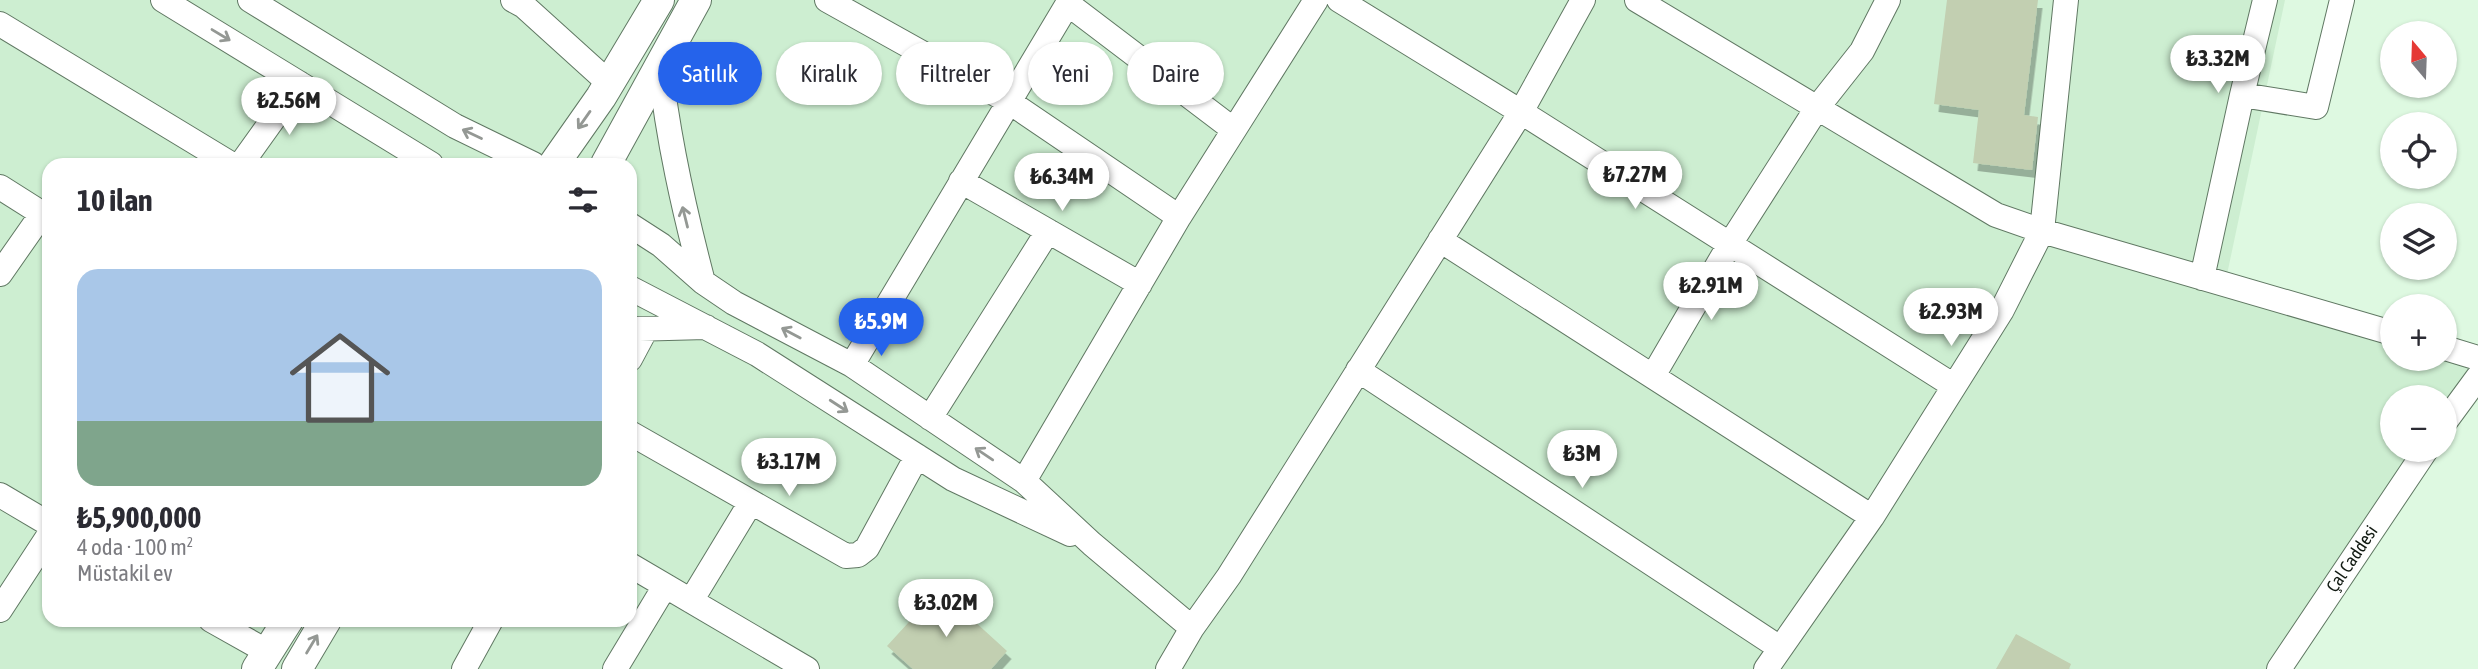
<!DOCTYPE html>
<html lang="tr">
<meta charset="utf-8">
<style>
body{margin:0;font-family:"Asap Condensed",sans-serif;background:#f2f2f3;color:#2b2b33;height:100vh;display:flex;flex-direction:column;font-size:26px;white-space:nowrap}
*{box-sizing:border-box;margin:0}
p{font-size:23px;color:#7c7c81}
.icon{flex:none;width:38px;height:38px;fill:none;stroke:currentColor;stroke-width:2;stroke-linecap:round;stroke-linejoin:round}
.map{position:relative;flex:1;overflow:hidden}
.sheet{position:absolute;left:42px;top:158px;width:595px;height:469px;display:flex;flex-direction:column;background:#fff;border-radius:21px;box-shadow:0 2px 5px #0004}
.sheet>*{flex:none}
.hud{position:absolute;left:658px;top:42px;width:665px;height:63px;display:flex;gap:14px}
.needle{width:46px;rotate:341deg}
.fabs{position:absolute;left:2380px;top:21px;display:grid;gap:14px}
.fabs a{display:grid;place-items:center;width:77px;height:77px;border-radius:50%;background:#fff;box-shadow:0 2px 5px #0004;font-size:35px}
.price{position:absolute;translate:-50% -60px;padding:0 16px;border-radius:24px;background:#fff;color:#222;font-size:23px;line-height:46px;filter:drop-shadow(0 2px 4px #0008)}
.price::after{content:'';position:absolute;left:50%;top:42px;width:21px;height:16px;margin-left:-10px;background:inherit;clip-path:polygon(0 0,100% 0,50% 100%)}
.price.active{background:#2563eb;color:#fff}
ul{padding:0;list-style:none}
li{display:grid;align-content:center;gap:14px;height:371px;padding:0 35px}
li+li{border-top:2px solid #e1e1e2}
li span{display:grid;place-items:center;height:217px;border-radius:21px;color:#555}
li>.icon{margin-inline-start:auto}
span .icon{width:126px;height:126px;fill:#fffc;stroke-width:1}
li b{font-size:30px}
h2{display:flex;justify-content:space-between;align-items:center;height:84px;padding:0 35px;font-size:30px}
.pill{padding:0 24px;border-radius:32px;background:#fff;box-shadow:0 2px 5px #0004;font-size:24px;line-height:63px}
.pill.active{background:#2563eb;color:#fff}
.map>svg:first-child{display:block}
</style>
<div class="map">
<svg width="2478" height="669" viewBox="0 0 2478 669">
<defs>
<filter id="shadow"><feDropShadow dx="4.5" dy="8" stdDeviation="0" flood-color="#0004"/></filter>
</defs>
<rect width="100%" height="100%" fill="#def9e1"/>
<path fill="#cdeed1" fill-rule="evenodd" d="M0,0h2285l-60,284 167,49v26l86,-1 -33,65v-26h-53v53h35l-145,219h-2282zM49,164h581v456h-581z"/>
<path fill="#c2cfb1" filter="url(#shadow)" d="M1947,0h91l-14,115 14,2 -6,53 -59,-7 6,-53 -45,-6z
M939,589l68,62 -16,18h-78l-26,-23z
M2016,634l55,30 -2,5h-73z"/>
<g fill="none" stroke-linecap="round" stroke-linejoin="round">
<defs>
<path id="minor" d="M163,0l268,164
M250,0l205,126 78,38
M513,0l11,6 85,77
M827,0l181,101 171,116
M1339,0l182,112 433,274
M1637,0l359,215 46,16 350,102
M1068,4l166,126
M0,24l231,140
M660,65c8,75 24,145 43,217
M2242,95l23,-95
M241,164l58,-81
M961,181l179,103
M0,187l49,31
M630,225l31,20 42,37 31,21 118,62 172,116 68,63 100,84
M1440,240l432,277
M0,274l42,-60
M2202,278l40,-183 74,12 26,-107
M630,288l127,66 196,125 117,55
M630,329l76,-2
M2445,348l33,10
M630,359l16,-30
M852,365l218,-365
M1358,370l422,278
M1653,376l77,-132 87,-136 45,-57 26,-51
M930,418l118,-187
M2445,422l33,-45
M630,433l216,123 12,-1 9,-7 50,-92
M1024,481l155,-264 137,-217
M0,495l49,29
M630,565l177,104
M691,601l60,-99
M0,610l49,-75
M211,620l57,32
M464,669l27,-49
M615,669l50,-83
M1168,669l24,-41 37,-52 292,-464 62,-112
M1766,669l106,-152 130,-207 40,-79 24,-231
M2279,669l147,-219"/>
<path id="major" d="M554,164l47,-67 58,-97
M606,164l90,-164
M257,669l31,-49
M297,669l29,-49"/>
</defs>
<use href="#minor" stroke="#607863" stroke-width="26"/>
<use href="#major" stroke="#607863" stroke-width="32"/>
<use href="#minor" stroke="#fff" stroke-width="24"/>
<use href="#major" stroke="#fff" stroke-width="30"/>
</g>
<defs><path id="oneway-shaft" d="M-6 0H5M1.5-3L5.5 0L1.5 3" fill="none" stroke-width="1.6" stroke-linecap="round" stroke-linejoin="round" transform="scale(1.75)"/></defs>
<g stroke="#949894">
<use href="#oneway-shaft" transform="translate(221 35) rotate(31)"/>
<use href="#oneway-shaft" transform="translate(584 120) rotate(125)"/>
<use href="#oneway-shaft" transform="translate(472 134) rotate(-155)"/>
<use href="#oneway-shaft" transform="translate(685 217) rotate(-104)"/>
<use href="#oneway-shaft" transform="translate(791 333) rotate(-152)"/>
<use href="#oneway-shaft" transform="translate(839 406) rotate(33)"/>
<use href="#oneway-shaft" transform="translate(984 454) rotate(-146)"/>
<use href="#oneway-shaft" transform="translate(312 644) rotate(-59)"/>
</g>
<g text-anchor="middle" stroke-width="6" stroke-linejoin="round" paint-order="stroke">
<g font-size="18" fill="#111a12" stroke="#fefefe">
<text transform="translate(2352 559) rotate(-56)" y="6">Çal Caddesi</text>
</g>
</g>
</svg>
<div class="fabs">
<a><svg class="needle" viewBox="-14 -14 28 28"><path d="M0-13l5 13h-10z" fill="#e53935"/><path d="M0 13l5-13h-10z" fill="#7c7c81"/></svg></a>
<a><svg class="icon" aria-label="locate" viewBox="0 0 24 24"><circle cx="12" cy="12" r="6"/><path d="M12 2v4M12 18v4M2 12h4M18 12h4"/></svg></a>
<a><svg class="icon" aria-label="layers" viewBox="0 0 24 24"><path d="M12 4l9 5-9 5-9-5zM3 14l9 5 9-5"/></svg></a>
<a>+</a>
<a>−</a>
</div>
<b class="price" style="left:2218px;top:95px">₺3.32M</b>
<b class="price" style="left:289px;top:137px">₺2.56M</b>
<b class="price" style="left:1635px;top:211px">₺7.27M</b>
<b class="price" style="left:1062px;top:213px">₺6.34M</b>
<b class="price" style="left:1711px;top:322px">₺2.91M</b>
<b class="price" style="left:1951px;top:348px">₺2.93M</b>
<b class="price active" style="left:881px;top:358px">₺5.9M</b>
<b class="price" style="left:1582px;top:490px">₺3M</b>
<b class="price" style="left:789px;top:498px">₺3.17M</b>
<b class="price" style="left:946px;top:639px">₺3.02M</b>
<div class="hud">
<a class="pill active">Satılık</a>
<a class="pill">Kiralık</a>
<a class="pill">Filtreler</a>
<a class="pill">Yeni</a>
<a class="pill">Daire</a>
</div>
<section class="sheet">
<h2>10 ilan<svg class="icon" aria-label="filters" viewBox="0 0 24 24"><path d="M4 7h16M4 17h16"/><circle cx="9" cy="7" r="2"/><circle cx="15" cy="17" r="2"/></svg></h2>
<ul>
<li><span style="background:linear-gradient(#a9c7e8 70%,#7fa58c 0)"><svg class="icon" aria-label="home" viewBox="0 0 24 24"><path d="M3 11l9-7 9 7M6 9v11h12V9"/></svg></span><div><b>₺5,900,000</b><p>4 oda · 100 m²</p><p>Müstakil ev</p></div></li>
</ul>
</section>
</div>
